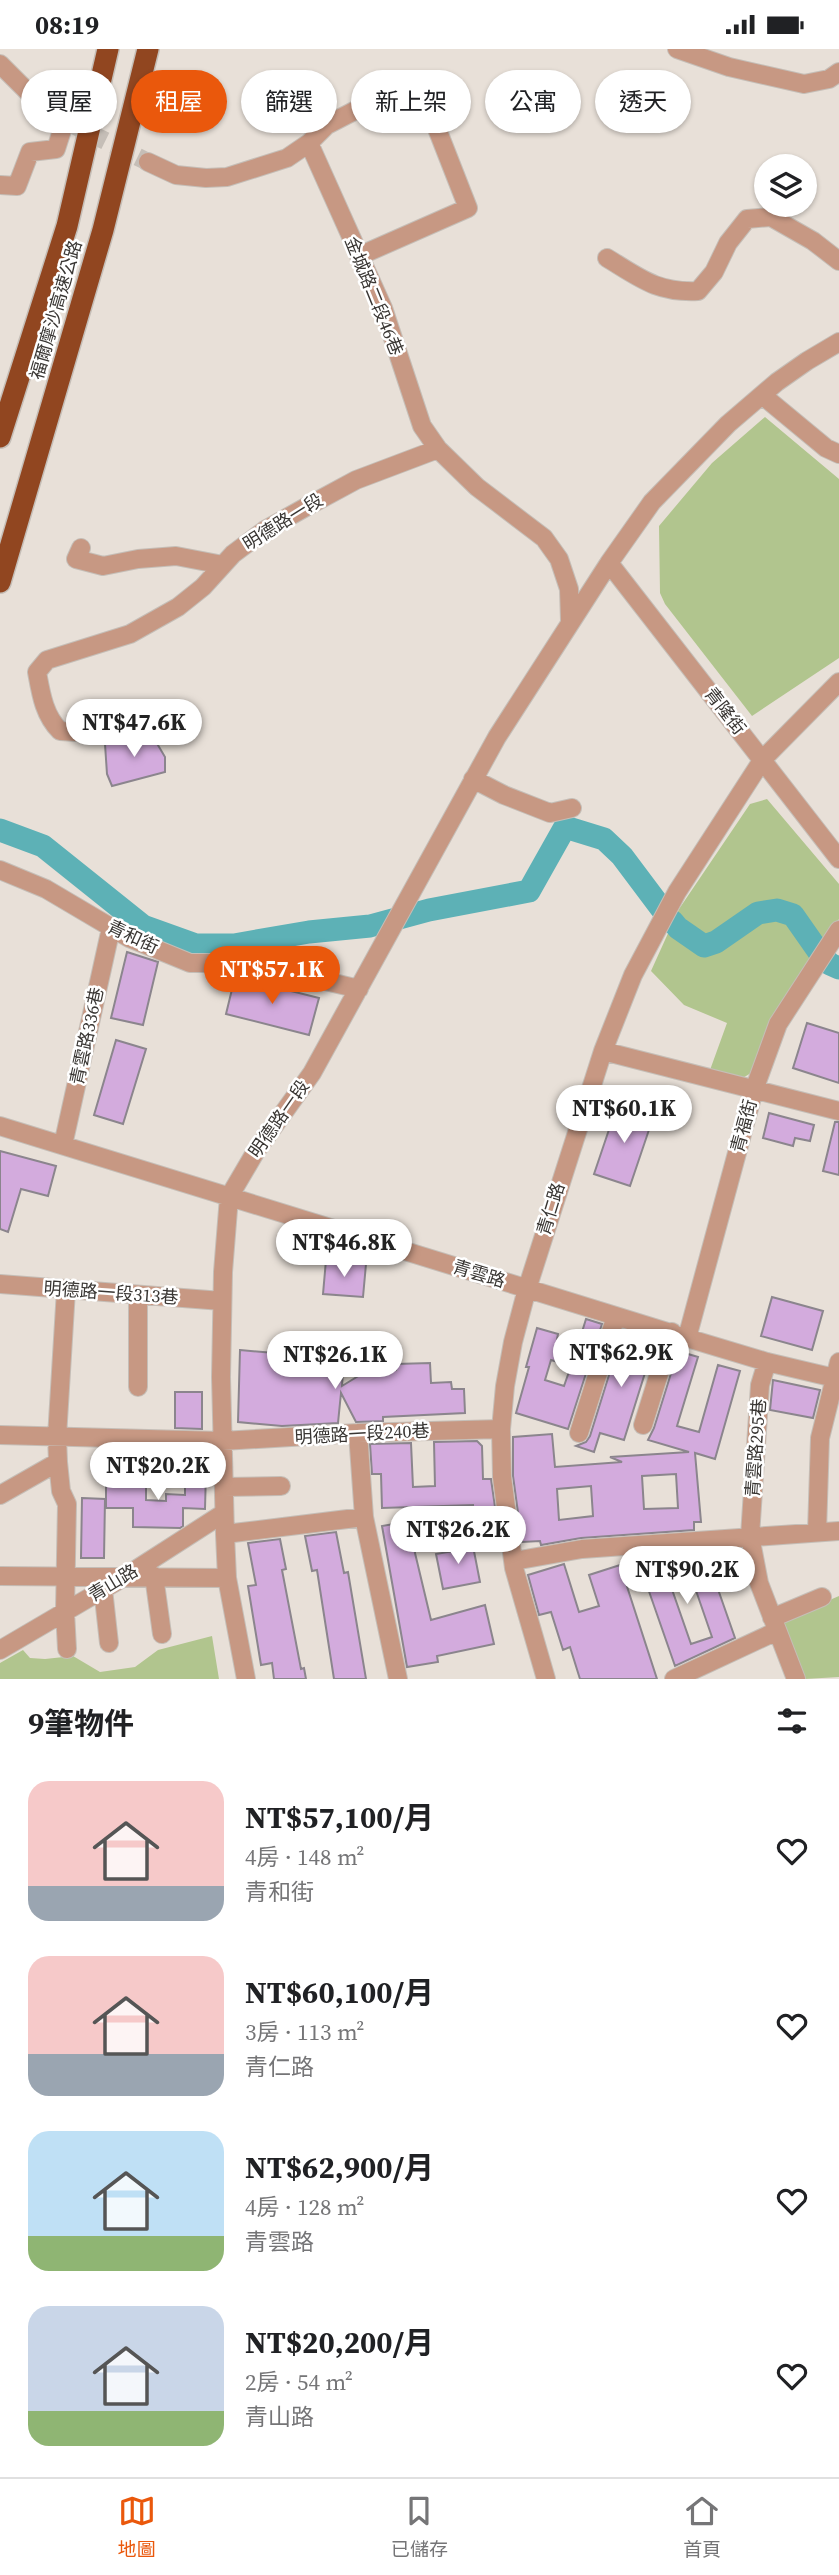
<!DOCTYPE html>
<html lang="zh-TW">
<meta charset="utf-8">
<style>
body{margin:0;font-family:"Source Serif 4","Noto Sans TC",serif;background:#f6f6f6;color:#202124;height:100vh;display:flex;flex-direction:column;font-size:26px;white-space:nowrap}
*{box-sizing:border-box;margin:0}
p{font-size:23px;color:#757577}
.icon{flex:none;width:38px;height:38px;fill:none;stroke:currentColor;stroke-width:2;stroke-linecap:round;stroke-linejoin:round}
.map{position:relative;height:1630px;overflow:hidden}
.details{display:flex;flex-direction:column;background:#fff;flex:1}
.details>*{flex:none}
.banner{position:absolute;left:21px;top:21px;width:798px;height:63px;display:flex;gap:14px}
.buttons{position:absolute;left:754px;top:105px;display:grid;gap:14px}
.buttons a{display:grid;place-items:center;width:63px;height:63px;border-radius:50%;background:#fff;box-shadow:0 2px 5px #0004;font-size:35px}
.price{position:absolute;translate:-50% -60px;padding:0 16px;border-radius:24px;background:#fff;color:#222;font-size:23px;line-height:46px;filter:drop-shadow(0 2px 4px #0008)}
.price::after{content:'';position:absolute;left:50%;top:42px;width:21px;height:16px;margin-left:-10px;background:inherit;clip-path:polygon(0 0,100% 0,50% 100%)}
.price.active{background:#ea580c;color:#fff}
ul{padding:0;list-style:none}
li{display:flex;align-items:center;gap:21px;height:175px;padding:0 28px}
li span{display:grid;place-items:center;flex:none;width:196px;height:140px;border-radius:21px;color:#555}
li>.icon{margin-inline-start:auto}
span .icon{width:84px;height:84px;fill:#fffc;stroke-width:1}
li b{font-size:30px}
h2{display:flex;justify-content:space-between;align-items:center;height:84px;padding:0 28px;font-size:30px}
.pill{padding:0 24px;border-radius:32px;background:#fff;box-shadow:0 2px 5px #0004;font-size:24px;line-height:63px}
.pill.active{background:#ea580c;color:#fff}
.status{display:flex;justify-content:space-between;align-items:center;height:49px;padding:0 35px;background:#fff;direction:ltr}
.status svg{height:19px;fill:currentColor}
.tabs{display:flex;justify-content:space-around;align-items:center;height:98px;border-top:2px solid #e0e0e0;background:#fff;font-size:19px;color:#757577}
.tabs a{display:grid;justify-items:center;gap:4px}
.tabs .active{color:#ea580c}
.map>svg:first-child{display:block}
</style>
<div class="status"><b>08:19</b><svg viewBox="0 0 49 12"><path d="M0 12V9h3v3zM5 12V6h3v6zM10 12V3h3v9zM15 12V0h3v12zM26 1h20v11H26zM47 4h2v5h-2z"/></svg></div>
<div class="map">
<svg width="839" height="1630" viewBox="0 0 839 1630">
<rect width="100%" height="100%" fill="#e8e0d8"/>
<path fill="#b1c58e" d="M765,368l74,62v179l-87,58 -87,-112 -5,-11 -1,-67 53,-63z
M767,750l72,85v35l-62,96 -21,55 -15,9 -31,-9 17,-47 -43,-18 -33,-34 28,-62 71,-105z
M839,1547v81l-34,2 -22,-59z
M212,1587l7,43h-219v-16l23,-13 7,8 15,1 28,-3 27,16 35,-5 23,-17z"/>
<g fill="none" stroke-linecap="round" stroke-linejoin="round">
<path stroke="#5db1b6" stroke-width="23" d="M0,781l43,16 100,80 53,19h38l75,-13 61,-6 59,-16 100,-19 36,-64 39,12 18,17 39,52
M673,873l5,6 26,18 12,-4 42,-29 19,-3 16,5 28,40 9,9 9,4"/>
</g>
<path fill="#d3abdd" stroke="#8b858d" stroke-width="2" fill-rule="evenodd" d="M149,681l16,27v15l-53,14 -5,-12 -2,-30z
M127,903l31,10 -15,63 -32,-7z
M235,928l84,21 -10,37 -83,-21z
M807,974l32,10v50l-46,-15z
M116,991l30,9 -23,75 -29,-9z
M618,1054l36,12 -24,71 -36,-12z
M769,1064l45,12 -4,16 -15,-3 -2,8 -30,-8z
M835,1073h4v53l-16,-4z
M0,1102l56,15 -8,30 -27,-7 -13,43 -8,-3z
M326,1211l40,4 -3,33 -40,-3z
M772,1248l51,14 -11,39 -51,-14z
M586,1270l16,5 -34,105 -52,-16 13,-46h-3l11,-39 21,6 -1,5 21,6zM551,1311l20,6 -7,20 -19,-6z
M623,1281l32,11 -31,99 -24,-7 -6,19 -18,-6 10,-4 4,-6z
M240,1301l104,9 -2,27 23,-14 31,-2v-6l34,-1 1,20 20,-1 1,7h12l1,24 -82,4v4l-27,1 -15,-29 -3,30 -56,3 -44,-4z
M678,1302l20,6 -21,69 22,6 19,-67 22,6 -25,88 -20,-6 6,69h-7v8l-113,8 -40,7 -1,-4 -18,1 -9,-66v-39l39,-3 3,33 67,-5 -12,-5 79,-5 -41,-12 6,-12zM676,1425l2,34 -34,1 -2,-33zM591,1437l2,30 -34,4 -2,-31z
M773,1331l47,10 -7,28 -43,-8z
M175,1343h27v37l-27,-1z
M477,1392l5,5 1,33h8l4,28 -22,1v-3l-91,3 -1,-34h-9l-2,-30 41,-1 2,44 22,-1 -1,-44z
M185,1421l21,1 -1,38 -22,-1v18l-3,2 -47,-1v-19h-27v-26h26v5h14v13l20,1v-7l19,1z
M82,1449l23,1 -1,59h-23z
M411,1472l4,32 16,67 54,-15 9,39 -57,12 1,6 -31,5 -25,-141z
M336,1483l8,41 4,-1 18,107h-32l-17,-109 -5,1 -7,-35z
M280,1490l6,30 -4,1 19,99 3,-1 2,11h-32l-2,-16 -11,2 -13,-79 8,-1 -8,-42z
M472,1492l8,41 -37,7 -7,-35 18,-3 -1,-6z
M705,1503l30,86 -60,28 -38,-109 23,-2 31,89 21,-7 -29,-84z
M564,1515l15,48 20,-6 -10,-31 31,-10 37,114h-77l-10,-32 -7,3 -12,-38 -12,3 -11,-40z"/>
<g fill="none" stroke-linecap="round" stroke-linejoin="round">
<path stroke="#c5beb7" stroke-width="18" stroke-dasharray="18 9" stroke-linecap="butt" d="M65,72l83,41"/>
<defs>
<path id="minor" d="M677,0l52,18 75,17 25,-5 10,-7
M0,15l46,46 19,11 -9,28 -26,3 -13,34 -17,-1
M309,94l74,165 39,118 16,23
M148,113l28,13 30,3 21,-1 60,-19 22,-15 18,-18 31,-16
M359,207l109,-48 -36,-92
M607,209c33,20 50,35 91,33l16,-19 14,-29 19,-24 24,-2 42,24 26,20
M762,346l64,53 13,6
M81,499l-5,11 27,7 35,-7 38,-3 47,9
M609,514l230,296
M141,668l-65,15 -16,-1c-16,-16 -19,-37 -23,-59l10,-12 83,-26 48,-27 25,-20 30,-33 32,-24 41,-23 50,-27 82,-31 39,38 67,51 15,21 10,30 1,32
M473,730l31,16 46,18 22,-5
M0,821l46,19 83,49 61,25h60l109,26
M603,1002l236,60
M0,1077l687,212 80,24 72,17
M63,1096l48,-217
M0,1235l222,17
M687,1289l67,-248 24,-66 61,-94
M767,1313l-7,23 -10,151 9,47 37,96
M138,1338v-92
M643,1376l29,-93
M358,1384l6,84 34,162
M579,1384l37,-117
M0,1386l222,6 136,-8 143,-4
M58,1413l3,29 6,13 -2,107 2,38
M224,1438l57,-1
M0,1446l58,-33 -1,-25 9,-147
M817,1483l3,-94 19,-76
M225,1485l139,-17
M514,1512l68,-12 257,-18
M0,1527l227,2
M154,1527l8,58
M103,1540l6,54
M772,1569l50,-21
M0,1601l126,-74 98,-63
M246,1630l-19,-101 -2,-44 -4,-157 2,-105 6,-75 27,-46 56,-78 185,-336 112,-174 43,-61 76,-78 49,-42 30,-21 32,-19
M546,1630l-32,-111 -12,-91 -1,-48 4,-43 8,-44 14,-53 76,-238 30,-76 44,-83 86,-133 76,-77
M674,1630l103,-48"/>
<path id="highway" d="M0,388l67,-211 41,-177
M0,533l103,-352 45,-181"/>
</defs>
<use href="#minor" stroke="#c5beb7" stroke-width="20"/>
<use href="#highway" stroke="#c5beb7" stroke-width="24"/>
<use href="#minor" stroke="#c79883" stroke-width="18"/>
<use href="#highway" stroke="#914620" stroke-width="21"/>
</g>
<g text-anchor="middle" stroke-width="5" stroke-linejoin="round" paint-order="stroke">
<g font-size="18" fill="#393633" stroke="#fff">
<text transform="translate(374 247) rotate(68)" y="6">金城路二段46巷</text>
<text transform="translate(56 261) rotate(-74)" y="6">福爾摩沙高速公路</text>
<text transform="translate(283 473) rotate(-32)" y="6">明德路一段</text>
<text transform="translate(725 662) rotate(52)" y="6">青隆街</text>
<text transform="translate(133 888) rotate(25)" y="6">青和街</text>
<text transform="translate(87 987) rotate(-78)" y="6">青雲路336巷</text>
<text transform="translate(279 1070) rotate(-55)" y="6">明德路一段</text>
<text transform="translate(744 1077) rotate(-75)" y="6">青福街</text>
<text transform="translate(551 1160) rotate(-73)" y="6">青仁路</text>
<text transform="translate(479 1225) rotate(17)" y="6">青雲路</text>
<text transform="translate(111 1244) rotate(4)" y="6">明德路一段313巷</text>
<text transform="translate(362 1385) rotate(-3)" y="6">明德路一段240巷</text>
<text transform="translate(756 1399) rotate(-86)" y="6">青雲路295巷</text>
<text transform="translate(113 1534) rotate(-31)" y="6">青山路</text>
</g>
</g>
</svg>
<div class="buttons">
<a><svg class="icon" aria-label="layers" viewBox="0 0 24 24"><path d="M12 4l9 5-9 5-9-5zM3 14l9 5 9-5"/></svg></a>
</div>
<b class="price" style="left:134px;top:710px">NT$47.6K</b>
<b class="price active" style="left:272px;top:957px">NT$57.1K</b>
<b class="price" style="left:624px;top:1096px">NT$60.1K</b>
<b class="price" style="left:344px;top:1230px">NT$46.8K</b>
<b class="price" style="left:621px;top:1340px">NT$62.9K</b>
<b class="price" style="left:335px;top:1342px">NT$26.1K</b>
<b class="price" style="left:158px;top:1453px">NT$20.2K</b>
<b class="price" style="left:458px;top:1517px">NT$26.2K</b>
<b class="price" style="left:687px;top:1557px">NT$90.2K</b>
<div class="banner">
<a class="pill">買屋</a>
<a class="pill active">租屋</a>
<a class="pill">篩選</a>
<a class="pill">新上架</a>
<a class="pill">公寓</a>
<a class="pill">透天</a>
</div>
</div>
<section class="details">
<h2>9筆物件<svg class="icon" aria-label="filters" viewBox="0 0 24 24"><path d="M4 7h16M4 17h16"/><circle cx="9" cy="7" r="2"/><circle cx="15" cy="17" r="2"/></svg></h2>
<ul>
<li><span style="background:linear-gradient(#f6c9c9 75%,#9aa5b1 0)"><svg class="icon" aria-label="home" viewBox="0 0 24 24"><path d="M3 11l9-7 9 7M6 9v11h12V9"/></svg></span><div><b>NT$57,100/月</b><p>4房 · 148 m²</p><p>青和街</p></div><svg class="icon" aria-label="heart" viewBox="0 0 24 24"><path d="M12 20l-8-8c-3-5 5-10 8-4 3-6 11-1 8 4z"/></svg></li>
<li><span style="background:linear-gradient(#f6c9c9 70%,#9aa5b1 0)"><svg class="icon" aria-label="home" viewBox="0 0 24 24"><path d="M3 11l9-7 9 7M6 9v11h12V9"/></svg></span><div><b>NT$60,100/月</b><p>3房 · 113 m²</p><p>青仁路</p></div><svg class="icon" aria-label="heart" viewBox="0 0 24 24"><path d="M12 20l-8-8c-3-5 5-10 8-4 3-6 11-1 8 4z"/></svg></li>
<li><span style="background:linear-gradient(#bfe0f5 75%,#8fb573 0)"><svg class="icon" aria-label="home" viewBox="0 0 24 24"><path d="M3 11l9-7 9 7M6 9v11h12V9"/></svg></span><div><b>NT$62,900/月</b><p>4房 · 128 m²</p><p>青雲路</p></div><svg class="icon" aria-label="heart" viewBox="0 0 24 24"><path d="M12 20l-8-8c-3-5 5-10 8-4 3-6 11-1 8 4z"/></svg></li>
<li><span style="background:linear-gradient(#c9d6e8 75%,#8fb573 0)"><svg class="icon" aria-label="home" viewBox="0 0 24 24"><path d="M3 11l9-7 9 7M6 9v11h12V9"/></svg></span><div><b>NT$20,200/月</b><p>2房 · 54 m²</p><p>青山路</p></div><svg class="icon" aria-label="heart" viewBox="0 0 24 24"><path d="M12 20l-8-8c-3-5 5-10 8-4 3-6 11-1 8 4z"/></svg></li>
</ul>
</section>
<nav class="tabs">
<a class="active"><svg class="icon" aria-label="map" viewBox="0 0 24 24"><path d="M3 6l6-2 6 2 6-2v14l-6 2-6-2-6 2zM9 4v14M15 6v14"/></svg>地圖</a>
<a><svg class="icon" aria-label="saved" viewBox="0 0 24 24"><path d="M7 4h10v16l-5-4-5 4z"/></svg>已儲存</a>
<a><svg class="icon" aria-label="home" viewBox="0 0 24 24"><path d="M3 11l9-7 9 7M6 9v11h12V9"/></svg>首頁</a>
</nav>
